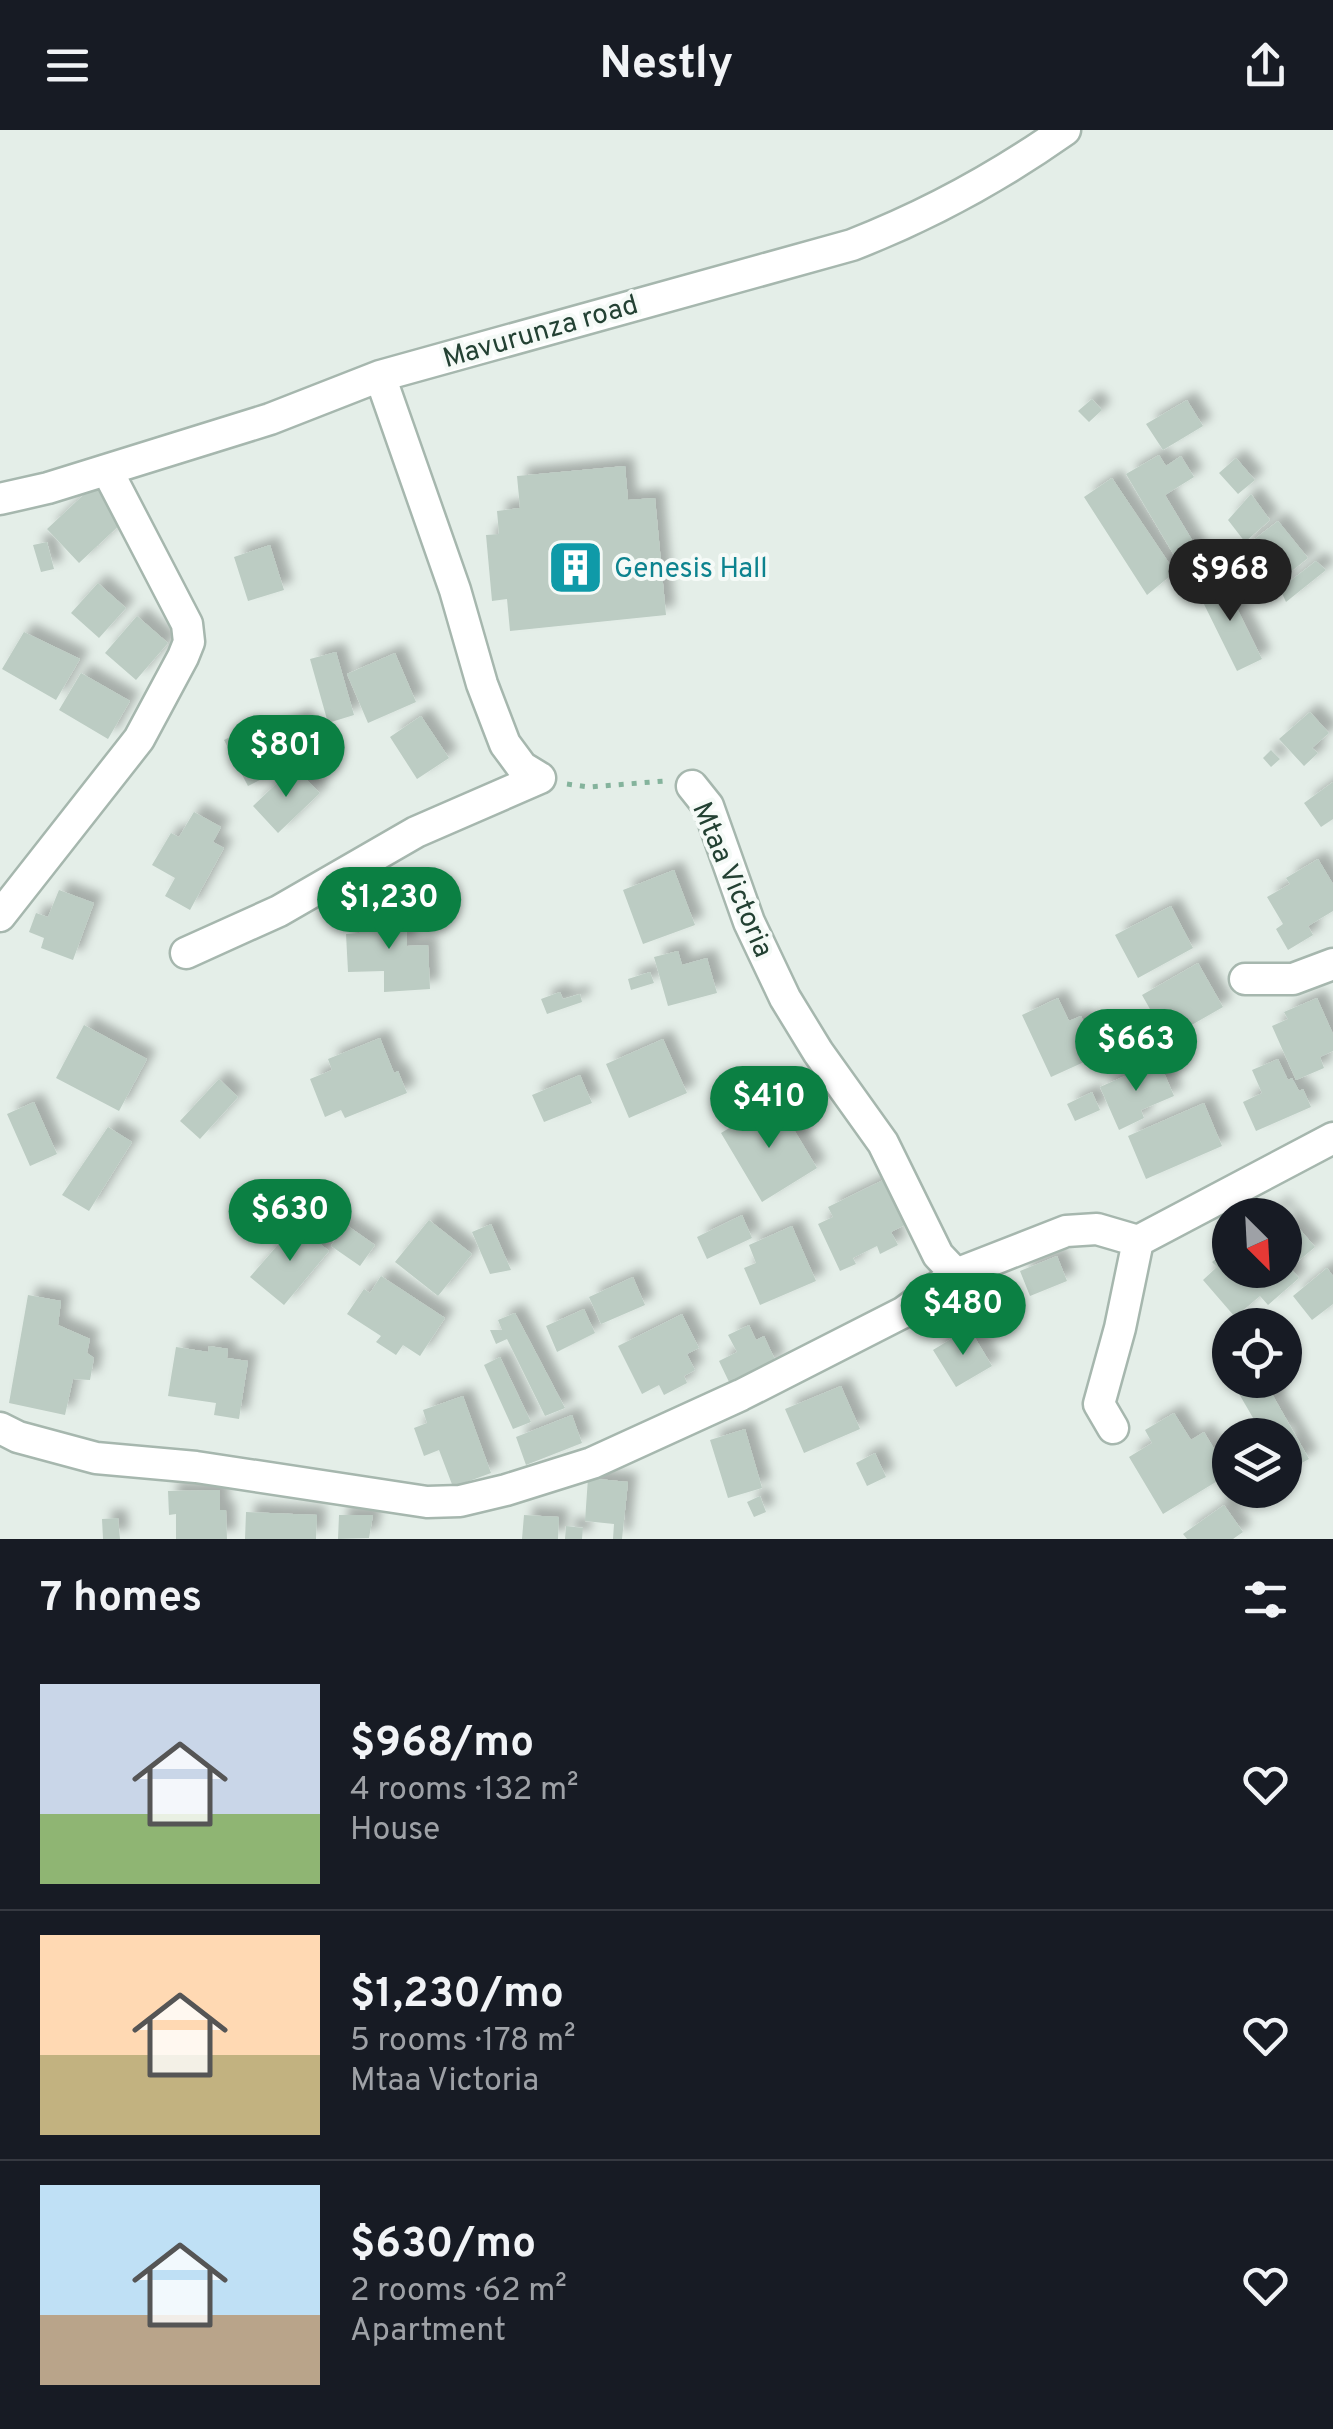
<!DOCTYPE html>
<meta charset="utf-8">
<style>
body{margin:0;font-family:Overpass,sans-serif;background:#20242c;color:#f1f3f6;height:100vh;display:flex;flex-direction:column;font-size:38px;white-space:nowrap}
*{box-sizing:border-box;margin:0}
p{font-size:32px;color:#9ea1a6}
.icon{flex:none;width:55px;height:55px;fill:none;stroke:currentColor;stroke-width:2;stroke-linecap:round;stroke-linejoin:round}
.map{position:relative;height:1409px;overflow:hidden}
.details{display:flex;flex-direction:column;background:#171b24;flex:1}
.details>*{flex:none}
.needle{width:65px;rotate:156deg}
.buttons{position:absolute;left:1212px;top:1068px;display:grid;gap:20px}
.buttons a{display:grid;place-items:center;width:90px;height:90px;border-radius:50%;background:#171b24;box-shadow:0 2px 8px #0004;font-size:50px}
.price{position:absolute;translate:-50% -85px;padding:0 22px;border-radius:35px;background:#0b8043;color:#fff;font-size:32px;line-height:65px;filter:drop-shadow(0 2px 5px #0008)}
.price::after{content:'';position:absolute;left:50%;top:60px;width:30px;height:22px;margin-left:-15px;background:inherit;clip-path:polygon(0 0,100% 0,50% 100%)}
.price.active{background:#222;color:#fff}
ul{padding:0;list-style:none}
li{display:flex;align-items:center;gap:30px;height:250px;padding:0 40px}
li+li{border-top:2px solid #363941}
li span{display:grid;place-items:center;flex:none;width:280px;height:200px;border-radius:0px;color:#555}
li>.icon{margin-inline-start:auto}
span .icon{width:120px;height:120px;fill:#fffc;stroke-width:1}
li b{font-size:42px}
h2{display:flex;justify-content:space-between;align-items:center;height:120px;padding:0 40px;font-size:42px}
header{display:flex;justify-content:space-between;align-items:center;height:130px;padding:0 40px;background:#171b24;font-size:45px;font-weight:700}
.map>svg:first-child{display:block}
</style>
<header><svg class="icon" aria-label="menu" viewBox="0 0 24 24"><path d="M4 6h16M4 12h16M4 18h16"/></svg>Nestly<svg class="icon" aria-label="share" viewBox="0 0 24 24"><path d="M12 15V3M7 8l5-5 5 5M5 13v7h14v-7"/></svg></header>
<div class="map">
<svg width="1333" height="1409" viewBox="0 0 1333 1409">
<defs>
<filter id="shadow"><feDropShadow dx="9" dy="-9" stdDeviation="5" flood-color="#0004"/></filter>
</defs>
<rect width="100%" height="100%" fill="#e4eee8"/>
<path fill="#bcccc3" filter="url(#shadow)" d="M1092,269l10,11 -13,12 -11,-11z
M1187,270l16,26 -40,24 -17,-26z
M1159,325l7,11 15,-10 13,21 -29,18 33,55 -20,12 -52,-88z
M1236,328l19,22 -17,14 -19,-21z
M625,336l3,34 27,-2 11,117 -156,16 -3,-32 -15,2 -6,-66 13,-1 -2,-23 23,-3 -3,-32z
M1112,348l63,94 -28,23 -63,-98z
M93,356l32,34 -46,43 -32,-34z
M1251,364l19,26 -25,22 -17,-22z
M1278,391l30,37 -35,28 -30,-38z
M47,412l7,27 -13,3 -8,-27z
M270,415l14,45 -36,11 -14,-44z
M1316,431l10,9 -40,32 -6,-13z
M1222,448l40,81 -25,12 -40,-81z
M98,453l28,25 -27,30 -28,-25z
M137,486l31,27 -32,37 -31,-27z
M24,502l56,27 -24,41 -54,-31z
M336,522l18,63 -26,8 -18,-64z
M395,523l21,49 -48,21 -21,-49z
M81,543l49,28 -22,38 -49,-29z
M1310,582l19,21 -17,15 6,5 -14,13 -25,-27z
M302,586l17,34 -71,36 -24,-46 26,-13 7,13z
M421,586l28,42 -32,21 -27,-42z
M1271,620l9,9 -9,8 -8,-9z
M294,637l26,26 -42,40 -25,-27z
M1333,652v37l-12,8 -17,-24z
M194,682l27,15 -8,15 11,6 -34,62 -25,-14 10,-18 -23,-13 19,-32 8,4z
M1318,729l15,25v27l-25,15 5,9 -25,15 -12,-21 7,-5 -16,-27 23,-13 -4,-6z
M674,740l21,55 -52,19 -20,-54z
M59,760l35,13 -21,57 -32,-12 3,-10 -15,-6 7,-19 12,4z
M1171,776l22,42 -55,30 -23,-43z
M406,781l1,35 21,-1 2,44 -46,3v-21l-36,1 -2,-38 14,-1 -1,-20z
M678,821l4,14 25,-7 10,35 -49,13 -14,-49z
M1198,833l25,44 -56,32 -25,-44z
M650,842l4,11 -23,7 -3,-11z
M560,862l3,7 17,-5 2,8 -35,12 -6,-15z
M1058,868l11,23 12,-5 9,21 -14,6 8,19 -33,15 -29,-62z
M1317,868l16,36v17l-13,6 4,11 -28,12 -24,-54 16,-7 -4,-7z
M84,895l63,34 -28,52 -63,-33z
M380,908l14,35 4,-2 9,22 -62,25 -4,-8 -16,7 -15,-38 22,-9 -4,-11z
M663,909l24,54 -58,25 -23,-54z
M1278,929l10,21 4,-2 7,13 4,-2 8,18 -55,24 -13,-29 19,-9 -10,-23z
M1159,931l15,35 -33,14 3,8 -25,12 -19,-43z
M580,945l12,28 -48,19 -12,-27z
M219,949l19,18 -38,42 -20,-18z
M1092,962l8,18 -25,11 -8,-17z
M776,970l41,68 -55,34 -41,-69z
M34,972l23,52 -27,12 -23,-52z
M1204,973l18,43 -76,33 -18,-43z
M108,997l24,15 -43,69 -27,-16z
M885,1049l22,45 -16,8 7,13 -18,9 -3,-8 -24,12 3,6 -16,7 -22,-47 15,-7 -5,-10z
M1279,1075l36,42 -25,21 9,10 -31,27 -8,-9 -25,21 -32,-37 14,-13 -5,-5 5,-4 -4,-5 17,-14v31h55v-55h-17z
M742,1085l10,23 -45,21 -10,-22z
M429,1090l43,34 -34,42 -43,-34z
M296,1094l33,27 -45,54 -34,-28z
M345,1094l30,21 -15,21 -29,-20z
M491,1094l20,46 -21,4 -18,-42z
M792,1096l24,55 -56,24 -16,-37 12,-5 -7,-18z
M1057,1126l10,25 -37,15 -10,-25z
M1327,1138l6,8v28l-21,16 -19,-24z
M381,1146l64,42 -25,38 -17,-11 -7,10 -20,-13 5,-6 -34,-22 17,-25 6,4z
M633,1147l12,28 -44,19 -12,-27z
M28,1165l33,6 -3,24 32,14 -3,14 7,5 -4,22 -17,-1 -8,36 -56,-12z
M584,1179l11,24 -38,19 -11,-26z
M515,1183l50,95 -20,8 -38,-77 -11,5 -6,-14h12l-4,-10z
M682,1184l17,34 -12,6 8,16 -11,6 3,7 -23,12 -5,-10 -17,9 -24,-48z
M749,1195l7,15 8,-4 12,26 -46,22 -11,-23 18,-9 -9,-17z
M969,1198l23,38 -36,21 -23,-37z
M209,1216l19,3 -1,9 21,3 -9,58 -25,-4 2,-12 -48,-7 8,-49 32,5z
M500,1227l31,65 -18,7 -29,-64z
M1231,1250h33l45,79 -24,13v-37h-22z
M841,1256l19,43 -56,24 -19,-44z
M463,1266l28,77 -38,14 -14,-37 -15,6 -10,-28 13,-5 -4,-13z
M1174,1283l17,27 13,-8 25,42 -66,40 -34,-57 23,-14 -7,-13z
M572,1285l10,28 -56,22 -10,-28z
M745,1299l17,59 -34,10 -18,-58z
M875,1323l11,24 -19,9 -11,-23z
M588,1348l40,4 -6,57h-9l1,-15 -29,-3z
M220,1360v20h6l1,29h-51v-25l-7,1 -1,-24z
M760,1366l6,16 -12,5 -7,-15z
M1224,1375l19,27 -10,7h-46l-4,-5z
M246,1382l71,3 -1,24h-71z
M339,1385h34l-4,23 -31,1z
M524,1385l35,2 -1,22h-36z
M118,1388l2,21h-17l-1,-20z
M566,1396l17,2 -1,11h-17z"/>
<g fill="none" stroke-linecap="round" stroke-linejoin="round">
<defs>
<path id="minor" d="M380,246l75,214 27,94 23,60 17,23 18,11
M0,369l48,-11 222,-69 110,-43 472,-131c77,-30 145,-67 213,-115
M692,656l16,20 41,116 36,76 33,54 65,91 55,112 18,19
M0,786l139,-177 44,-82 6,-15 -2,-18 -80,-154
M186,823l93,-42 137,-79 124,-54
M1245,849h48l40,-15
M0,1298l18,9 78,21 100,9 231,35 33,-1 46,-11 86,-27 149,-68 163,-83 52,-38 110,-43 31,-2 41,12 195,-103
M1113,1298l-14,-24 21,-76 18,-87"/>
</defs>
<use href="#minor" stroke="#a6b7ae" stroke-width="35"/>
<path stroke="#84b39c" stroke-width="5" stroke-dasharray="5 8" stroke-linecap="butt" d="M567,654l22,3 76,-6"/>
<use href="#minor" stroke="#fff" stroke-width="30"/>
</g>
<defs>
<symbol id="building-square" viewBox="-11 -11 22 22"><rect x="-9" y="-9" width="18" height="18" rx="4" fill="#0f9aa8" stroke="#f5faf7"/><path d="M-4-6H4V6H1V3H-1V6H-4ZM-2.5-4.3h1.7v1.8h-1.7ZM.8-4.3h1.7v1.8H.8ZM-2.5-1h1.7V.8h-1.7ZM.8-1h1.7V.8H.8Z" fill="#fff"/></symbol>
</defs>
<g fill-rule="evenodd">
<use href="#building-square" x="544" y="406" width="63" height="63"/>
</g>
<g text-anchor="middle" stroke-width="8" stroke-linejoin="round" paint-order="stroke">
<g font-size="28" fill="#234133" stroke="#f5faf7">
<text transform="translate(540 200) rotate(-16)" y="10">Mavurunza road</text>
<text transform="translate(734 749) rotate(67)" y="10">Mtaa Victoria</text>
</g>
<g font-size="28" fill="#0d838f" stroke="#f5faf7" text-anchor="start">
<text x="614" y="447">Genesis Hall</text>
</g>
</g>
</svg>
<div class="buttons">
<a><svg class="needle" viewBox="-14 -14 28 28"><path d="M0-13l5 13h-10z" fill="#e53935"/><path d="M0 13l5-13h-10z" fill="#9ea1a6"/></svg></a>
<a><svg class="icon" aria-label="locate" viewBox="0 0 24 24"><circle cx="12" cy="12" r="6"/><path d="M12 2v4M12 18v4M2 12h4M18 12h4"/></svg></a>
<a><svg class="icon" aria-label="layers" viewBox="0 0 24 24"><path d="M12 4l9 5-9 5-9-5zM3 14l9 5 9-5"/></svg></a>
</div>
<b class="price active" style="left:1230px;top:494px">$968</b>
<b class="price" style="left:286px;top:670px">$801</b>
<b class="price" style="left:389px;top:822px">$1,230</b>
<b class="price" style="left:1136px;top:964px">$663</b>
<b class="price" style="left:769px;top:1021px">$410</b>
<b class="price" style="left:290px;top:1134px">$630</b>
<b class="price" style="left:963px;top:1228px">$480</b>
</div>
<section class="details">
<h2>7 homes<svg class="icon" aria-label="filters" viewBox="0 0 24 24"><path d="M4 7h16M4 17h16"/><circle cx="9" cy="7" r="2"/><circle cx="15" cy="17" r="2"/></svg></h2>
<ul>
<li><span style="background:linear-gradient(#c9d6e8 65%,#8fb573 0)"><svg class="icon" aria-label="home" viewBox="0 0 24 24"><path d="M3 11l9-7 9 7M6 9v11h12V9"/></svg></span><div><b>$968/mo</b><p>4 rooms · 132 m²</p><p>House</p></div><svg class="icon" aria-label="heart" viewBox="0 0 24 24"><path d="M12 20l-8-8c-3-5 5-10 8-4 3-6 11-1 8 4z"/></svg></li>
<li><span style="background:linear-gradient(#ffd9b3 60%,#c2b280 0)"><svg class="icon" aria-label="home" viewBox="0 0 24 24"><path d="M3 11l9-7 9 7M6 9v11h12V9"/></svg></span><div><b>$1,230/mo</b><p>5 rooms · 178 m²</p><p>Mtaa Victoria</p></div><svg class="icon" aria-label="heart" viewBox="0 0 24 24"><path d="M12 20l-8-8c-3-5 5-10 8-4 3-6 11-1 8 4z"/></svg></li>
<li><span style="background:linear-gradient(#bfe0f5 65%,#b9a48a 0)"><svg class="icon" aria-label="home" viewBox="0 0 24 24"><path d="M3 11l9-7 9 7M6 9v11h12V9"/></svg></span><div><b>$630/mo</b><p>2 rooms · 62 m²</p><p>Apartment</p></div><svg class="icon" aria-label="heart" viewBox="0 0 24 24"><path d="M12 20l-8-8c-3-5 5-10 8-4 3-6 11-1 8 4z"/></svg></li>
</ul>
</section>
